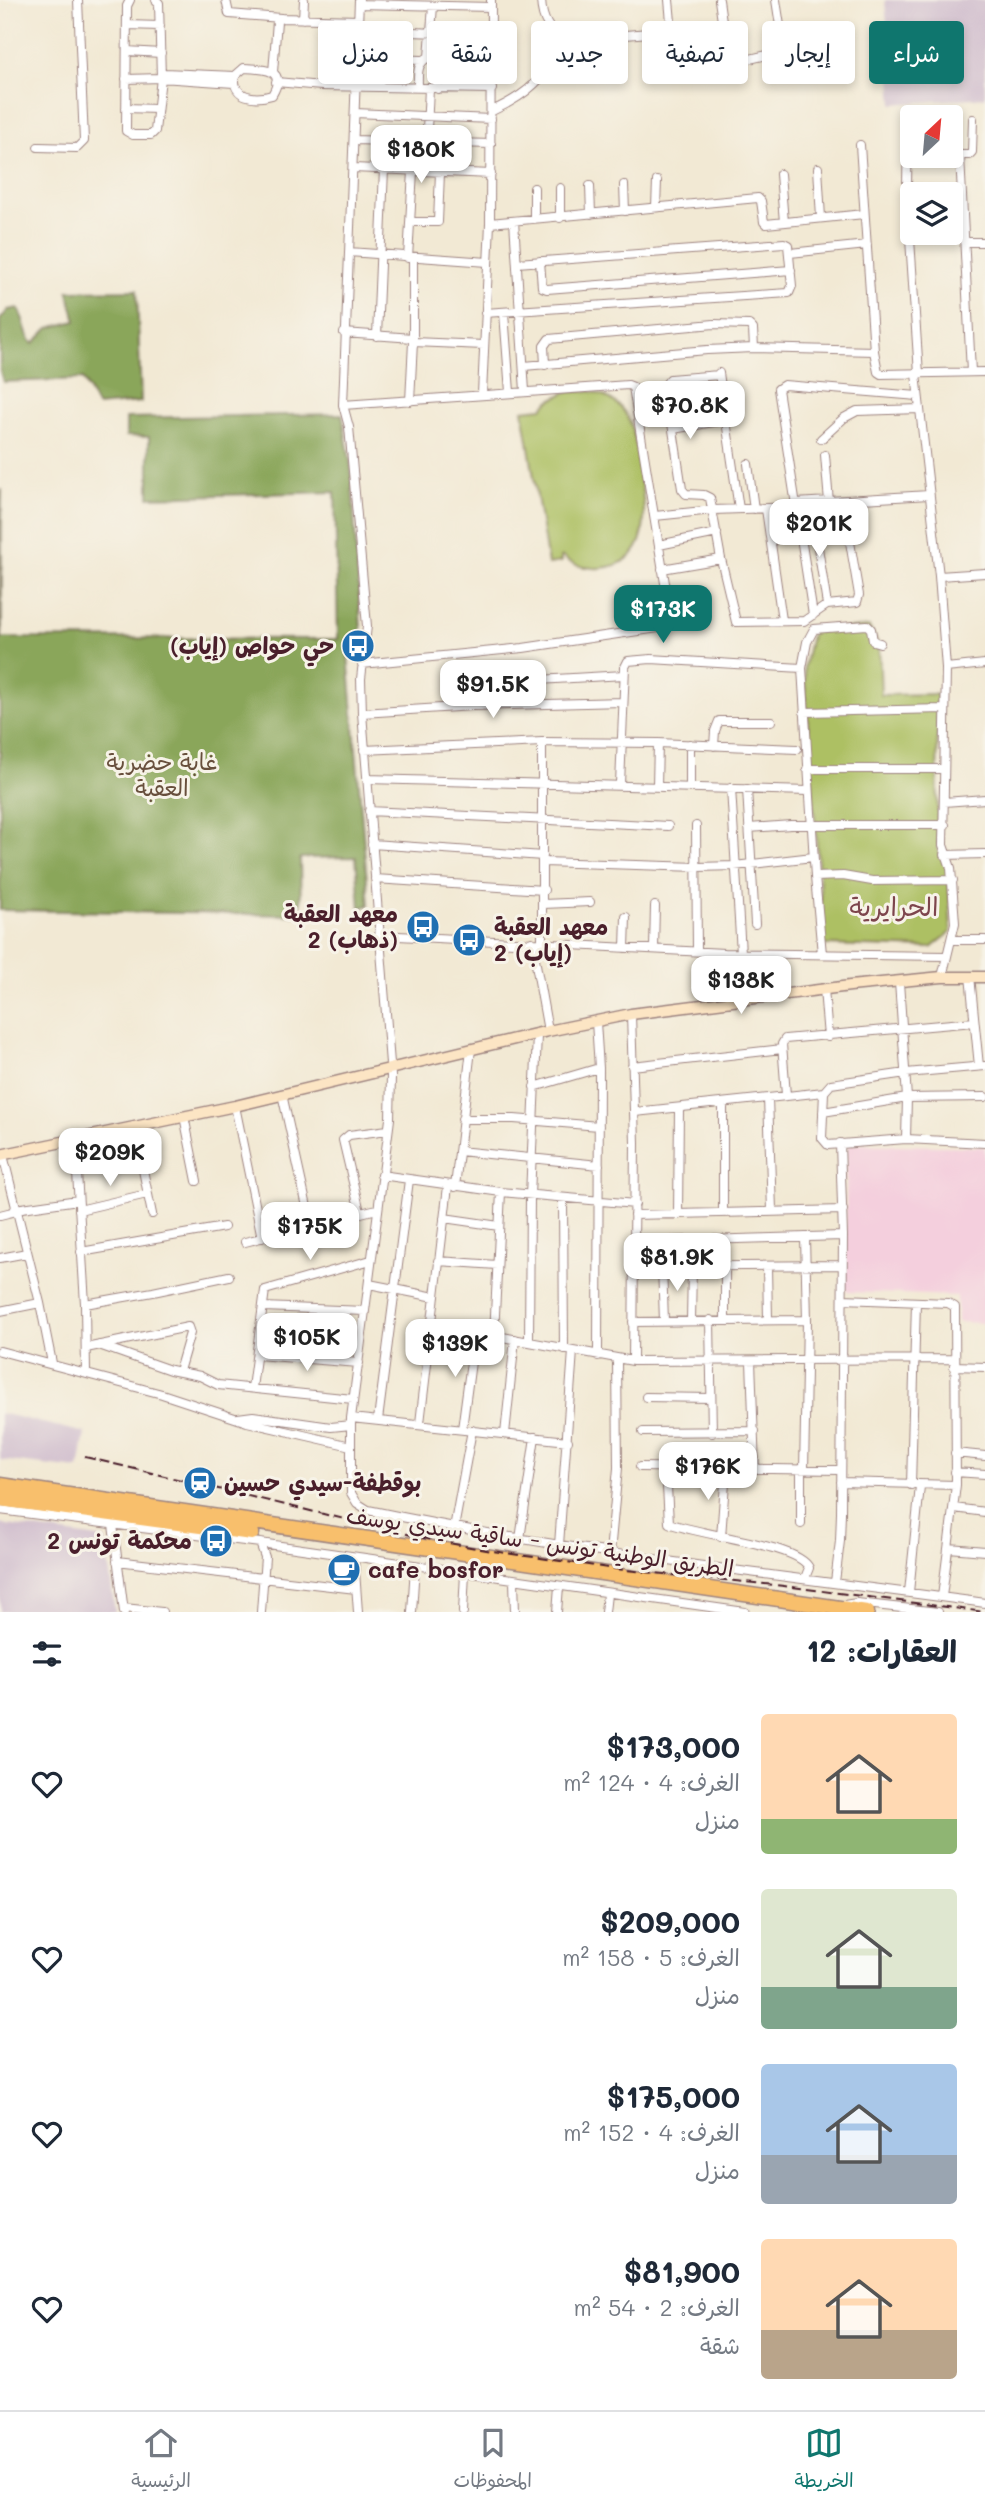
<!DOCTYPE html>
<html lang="ar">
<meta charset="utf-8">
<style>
body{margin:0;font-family:Mali,"Playpen Sans Arabic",sans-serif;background:#f6f6f7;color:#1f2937;direction:rtl;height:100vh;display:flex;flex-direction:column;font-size:26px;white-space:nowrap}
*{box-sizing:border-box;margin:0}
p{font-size:23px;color:#747a83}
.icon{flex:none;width:38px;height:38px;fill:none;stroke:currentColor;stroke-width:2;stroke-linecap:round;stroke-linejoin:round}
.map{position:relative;height:1612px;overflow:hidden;direction:ltr}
.side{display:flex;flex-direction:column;background:#fff;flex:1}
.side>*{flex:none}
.guide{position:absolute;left:21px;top:21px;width:943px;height:63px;direction:rtl;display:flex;gap:14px}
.needle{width:46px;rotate:26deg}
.tools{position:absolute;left:900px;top:105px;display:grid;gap:14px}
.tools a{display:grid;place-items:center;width:63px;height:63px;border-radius:7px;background:#fff;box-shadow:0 4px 10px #0003;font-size:35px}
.price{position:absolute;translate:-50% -60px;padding:0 16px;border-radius:14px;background:#fff;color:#222;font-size:23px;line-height:46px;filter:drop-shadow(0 2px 4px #0008)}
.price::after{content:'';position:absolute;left:50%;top:42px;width:21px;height:16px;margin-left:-10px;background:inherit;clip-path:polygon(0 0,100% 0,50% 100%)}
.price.active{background:#0f766e;color:#fff}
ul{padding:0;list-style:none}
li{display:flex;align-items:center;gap:21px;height:175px;padding:0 28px}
li span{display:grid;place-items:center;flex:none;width:196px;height:140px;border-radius:7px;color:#555}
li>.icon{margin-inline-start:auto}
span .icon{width:84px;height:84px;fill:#fffc;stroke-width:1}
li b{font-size:30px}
h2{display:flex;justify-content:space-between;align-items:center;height:84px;padding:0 28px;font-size:30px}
.tag{padding:0 24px;border-radius:7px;background:#fff;box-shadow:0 4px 10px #0003;font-size:24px;line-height:63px}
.tag.active{background:#0f766e;color:#fff}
.tabs{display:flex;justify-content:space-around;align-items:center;height:98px;border-top:2px solid #e0e1e3;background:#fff;font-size:19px;color:#747a83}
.tabs a{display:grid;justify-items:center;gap:4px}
.tabs .active{color:#0f766e}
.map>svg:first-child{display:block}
</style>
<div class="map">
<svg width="985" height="1612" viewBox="0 0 985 1612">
<rect width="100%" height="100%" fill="#f7f3e8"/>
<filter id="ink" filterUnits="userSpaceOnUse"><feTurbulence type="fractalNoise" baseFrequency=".0143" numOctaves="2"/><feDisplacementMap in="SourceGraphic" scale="14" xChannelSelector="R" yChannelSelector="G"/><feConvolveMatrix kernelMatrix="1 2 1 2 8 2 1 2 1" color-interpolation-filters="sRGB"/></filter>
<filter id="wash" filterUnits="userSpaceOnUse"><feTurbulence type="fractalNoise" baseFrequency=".00686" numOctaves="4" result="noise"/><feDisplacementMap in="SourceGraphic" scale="28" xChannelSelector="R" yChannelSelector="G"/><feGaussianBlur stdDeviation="1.57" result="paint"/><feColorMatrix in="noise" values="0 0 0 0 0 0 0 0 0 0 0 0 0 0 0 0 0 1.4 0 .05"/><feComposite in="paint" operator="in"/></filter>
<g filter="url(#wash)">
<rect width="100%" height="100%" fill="#f2e9d4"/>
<path fill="#f4cfdd" d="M850,1144l135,3v176l-28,-1v-26l-108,-4 -4,-3 2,-138z"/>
<path fill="#d0bdcd" d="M885,0h100v97l-92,7z
M0,1413l85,20 -6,36 -79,-9z
M0,1524l105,15 10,73h-115z"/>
<path fill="#adc064" stroke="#7c7048" stroke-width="2" d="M589,391c14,3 28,10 36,22 11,17 11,38 14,57 6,37 17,94 -39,98 -14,1 -28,-3 -39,-12v6l-13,2 -25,-154 19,-2 7,-7 17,-9z
M869,627l10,18 2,50 56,-1 1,158 10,12 3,68 -20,16 -107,-3 -20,-277 8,-38z"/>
<path fill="#8aa65a" stroke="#6a6242" stroke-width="2" d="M137,290l4,112 -44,4 -14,-27 -80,3 -3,-12v-50l8,-10 10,-2c7,11 6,26 15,36l16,-16 27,-7 -8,-30z
M342,414l9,52 10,164 -5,22 -8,2 21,251 -9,3 -4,-51 -56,1 1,57 -301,-5v-420h2v148l336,1 -3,-147 -186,5v-60l-23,-1v-18z"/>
</g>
<g filter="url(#ink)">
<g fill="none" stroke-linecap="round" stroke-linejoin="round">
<defs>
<path id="street" d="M130,0l-3,6 -1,125 7,4h18l4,-4 6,-53 -2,-75 -3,-3
M226,0l3,14 52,4
M359,0l-16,405 6,22 18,199 -6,53 1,34 29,363 -1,43 -39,299v75l6,10 11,7c203,43 411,65 617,93
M541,0c1,21 8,33 28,40l102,-9
M669,0l6,65 3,4 50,-5 52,-12 3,-7 -7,-45
M719,0l9,64
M359,4l132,3
M303,19l1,-19
M127,25l33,1
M358,30l133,5
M127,51l34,2
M429,57l4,-51
M357,58l65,2
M434,61l58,2
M244,68c19,1 44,0 28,27 -17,5 -40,3 -37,-19z
M273,72l4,-51 4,-3 78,2
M164,73l71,3
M126,79l35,-1 73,5
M276,82l46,4 170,3
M322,86l3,-66
M418,87c0,-12 -2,-24 11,-30l8,9 1,23
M126,108l31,1
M492,111c42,-19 51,-35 77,-71
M355,113l136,6
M908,115l-1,75 1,29
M354,140l137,4
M860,145l14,206 4,21 3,2 104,-2
M38,147l39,1 7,-7 -6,-141
M950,155h19l3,-3 1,-33
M960,156l11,216
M353,168l138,6
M818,168l3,50
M425,171l4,-83
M780,174l4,48
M624,185l1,26
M590,186l1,28
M534,188v31
M656,207l1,-26
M950,215l13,-2
M560,218v-30
M912,219h-4l1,5 10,150
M514,221l11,170
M410,222h28l2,-50
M490,223l268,-25 3,3 3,21 2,2 98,-10
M964,242h21
M349,252l139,10
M790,253l77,-8
M408,258l5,-87
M540,261l2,26 5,2 244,-19
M485,313l304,-20 3,-7 -4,-41 -4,-2 -267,20
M504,313l6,79
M344,333l69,5
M377,336l7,-167
M413,342l71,3
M545,365l-1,-19 5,-7 165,-15 35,1 4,4 1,19
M524,366l183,-16 47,-2 120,3
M719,373l20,136
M916,374l23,202 7,92 -3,177 8,23 4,55 -13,54
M719,375l-49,4 -4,5 16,105 4,5 18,1 6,3 11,61 15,63 68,-1 23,-16 30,-3 2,-7 -16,-94
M482,394l8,-171 1,-223
M410,401l3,-59v-84
M343,405l285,-20 5,2 38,233 -1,4 -5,3 -142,21 -161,16
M673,429l52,-9
M821,439l23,-21 13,-7 63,-2
M825,455l4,47
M748,464l6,45
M796,503l133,-8
M811,503l16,102
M766,509l16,111
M655,516l58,-6 84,-3
M659,545l58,-12
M662,569l59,-10
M939,576l46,-3
M813,615l-35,-226 6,-4 134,11
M880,643l-7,-2 -2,-12 -4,-4 -53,4 -7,13 -5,26 13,209 28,-1 29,5 81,-1
M946,668l39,-4
M481,706v-17l6,-6 137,-8
M804,712l141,-3
M362,713l111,-7 150,-4
M714,746l1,-15 4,-10h52
M364,750l178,-8 116,1 139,6
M807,769h137
M367,779l442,12
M620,784l5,-117 3,-6 23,-2 151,9
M657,786l1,-43
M690,787v-43
M731,788l10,165
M747,789l8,135
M944,802l41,-3
M369,811l299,15
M696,826l1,125
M749,828l42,-3h154
M372,844l171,12
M945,855l40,-1
M543,862l155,5 36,-1 79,-9
M815,877l7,77
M375,879l169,11
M543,904l47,-2
M379,935l345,18 223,3
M952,940h33
M532,942l16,89
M542,942v-200
M625,948l1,-31
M654,949l1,-43
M970,976l9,90
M899,982l8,116 -1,41
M824,989l4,48
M631,1014l4,129 -2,218
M596,1022l3,46 -1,288
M632,1066l150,-17
M985,1066l-79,7 -75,11 -7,8 -2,46 6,7 78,-6 79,4
M534,1087l65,-19
M282,1094l29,131
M786,1095l-4,-51 3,-5 189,-17
M768,1098l4,112
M723,1104v109
M235,1106l27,132
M635,1112l189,-20
M823,1112l84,-14 78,-1
M184,1116l13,65
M462,1119h52l85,7
M134,1126l18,88
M75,1140l10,164 1,69
M459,1151l140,14
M3,1155l37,148 12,60
M381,1175l120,17 134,12
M455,1187l16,-138
M563,1199l1,150
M15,1209l63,-9
M79,1210l68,-16
M360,1212l-17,-72 6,-5 39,-5
M0,1215l16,-4
M634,1215l209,-5
M678,1215l1,-107
M444,1218l55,8
M245,1242l132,-33
M634,1242l209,-6
M81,1252l143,-25
M0,1258l27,-5
M438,1261l59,4
M662,1266l2,55
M767,1266l1,53
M634,1267l208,-2
M369,1284l66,13
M843,1299l105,4 7,4 1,178 -14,112
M85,1304l68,-12 76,-16
M263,1307l102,4
M0,1311l40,-8
M710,1320l2,113
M725,1320v-54
M691,1321l1,-55
M633,1322l174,-2
M432,1327l54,7 147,27 321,-2
M494,1335l7,-143
M529,1342l1,-146 7,-161
M99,1345l71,25 30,6 18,9 135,14
M86,1348l102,-21 2,6 -11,38
M0,1351l162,43 85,28 104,24
M257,1355l102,8
M751,1361l4,108
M954,1366l31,1
M252,1388l13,-98 106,-30
M646,1397l65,1
M238,1418l15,-2 78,11 20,-2
M351,1418l217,23
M378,1420l31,-240
M420,1423l28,-237
M462,1429l13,-97
M643,1432l112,-1
M505,1434l10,-95
M955,1453l30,3
M640,1467l200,3
M666,1468l3,55c27,12 130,21 140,45l-4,10
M801,1469v55
M804,1470l3,-150 -2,-83
M955,1472l30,2
M841,1482l115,3
M911,1485l5,-183
M954,1508l31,4
M0,1510l260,33 485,69
M113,1525l11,87
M454,1528l18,-98
M721,1537l5,-68
M520,1539l15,-102
M260,1543l5,14 -4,55
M559,1545l14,-194
M949,1548l36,3
M610,1553l8,-85 -1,-109
M354,1557l4,55
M117,1561l239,28
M514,1580l1,32
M835,1582l5,-41 1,-28 2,-277 -3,-93
M909,1592l11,-106
M844,1605l13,-2 81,9
M124,1608l38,4
M412,1612l3,-46
M463,1612l2,-39
M557,1612l2,-26
M605,1612l2,-18"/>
<path id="secondary" d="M0,1155l235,-49 313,-75 83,-17 219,-28 92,-9h43"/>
<path id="highway" d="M0,1485l867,127
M0,1499l252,34"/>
</defs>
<use href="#street" stroke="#9e8480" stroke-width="10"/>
<use href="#secondary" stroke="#9e8480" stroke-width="13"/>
<use href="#highway" stroke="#9e8480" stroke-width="17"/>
<use href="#street" stroke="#fff" stroke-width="8"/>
<use href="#secondary" stroke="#fce5c4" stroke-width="10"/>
<use href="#highway" stroke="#f8bf6c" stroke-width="14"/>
<path stroke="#4a1f2b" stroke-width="2" stroke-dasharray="10 5" stroke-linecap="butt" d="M85,1457l347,83 60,11 123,18 169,17 201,26"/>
</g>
</g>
<defs>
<symbol id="bus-disc" viewBox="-11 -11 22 22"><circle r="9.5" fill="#1f6fb2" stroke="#f7f3e8"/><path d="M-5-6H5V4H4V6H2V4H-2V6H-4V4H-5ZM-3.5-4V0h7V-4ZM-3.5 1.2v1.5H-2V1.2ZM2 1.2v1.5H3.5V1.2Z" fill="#fff"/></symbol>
<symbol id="station-disc" viewBox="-11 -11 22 22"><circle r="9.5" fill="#1f6fb2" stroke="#f7f3e8"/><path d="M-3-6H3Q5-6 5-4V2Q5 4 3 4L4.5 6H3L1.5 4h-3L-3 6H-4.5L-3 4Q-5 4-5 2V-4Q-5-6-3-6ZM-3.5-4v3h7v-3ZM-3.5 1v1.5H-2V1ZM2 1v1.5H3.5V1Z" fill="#fff"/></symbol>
<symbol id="cafe-disc" viewBox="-11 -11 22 22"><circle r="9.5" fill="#1f6fb2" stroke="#f7f3e8"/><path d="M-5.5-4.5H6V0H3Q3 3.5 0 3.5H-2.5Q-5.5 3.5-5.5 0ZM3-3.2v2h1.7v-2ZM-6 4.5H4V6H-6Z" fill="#fff"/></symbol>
</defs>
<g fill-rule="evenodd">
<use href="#bus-disc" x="339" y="627" width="38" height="38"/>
<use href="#bus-disc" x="404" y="908" width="38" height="38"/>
<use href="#bus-disc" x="450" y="921" width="38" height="38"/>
<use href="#station-disc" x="181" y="1464" width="38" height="38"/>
<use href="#bus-disc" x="197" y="1522" width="38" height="38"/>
<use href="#cafe-disc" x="325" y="1551" width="38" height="38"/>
</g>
<g text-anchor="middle" stroke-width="6" stroke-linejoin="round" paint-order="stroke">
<g font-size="23" font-weight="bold" fill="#4a1f2b" stroke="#f7f3e8" text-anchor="end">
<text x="334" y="654">حي حواص (إياب)</text>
<text x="398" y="922">معهد العقبة<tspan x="398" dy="26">2 (ذهاب)</tspan></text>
<text x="494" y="935" text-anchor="start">معهد العقبة<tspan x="494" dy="26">2 (إياب)</tspan></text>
<text x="224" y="1491" text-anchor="start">بوقطفة-سيدي حسين</text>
<text x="192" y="1549">محكمة تونس 2</text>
<text x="368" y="1578" text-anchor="start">cafe bosfor</text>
</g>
<g font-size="23" fill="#684f3c" stroke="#f7f3e8">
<text x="162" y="770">غابة حضرية<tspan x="162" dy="26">العقبة</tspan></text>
</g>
<g font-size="23" fill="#4a1f2b" stroke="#f7f3e8">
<text transform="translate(540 1542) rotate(8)" y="8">الطريق الوطنية تونس - ساقية سيدي يوسف</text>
</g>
<g font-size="26" fill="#7d454c" stroke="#f7f3e8">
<text x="894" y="916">الحرايرية</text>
</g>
</g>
</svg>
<div class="tools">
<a><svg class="needle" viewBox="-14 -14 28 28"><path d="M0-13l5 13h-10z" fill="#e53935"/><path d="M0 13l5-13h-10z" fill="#747a83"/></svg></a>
<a><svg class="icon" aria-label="layers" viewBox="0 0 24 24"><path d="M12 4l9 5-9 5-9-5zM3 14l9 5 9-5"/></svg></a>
</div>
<b class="price" style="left:421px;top:185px">$180K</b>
<b class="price" style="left:690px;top:441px">$70.8K</b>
<b class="price" style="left:819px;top:559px">$201K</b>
<b class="price active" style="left:663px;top:645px">$173K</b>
<b class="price" style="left:493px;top:720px">$91.5K</b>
<b class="price" style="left:741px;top:1016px">$138K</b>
<b class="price" style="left:110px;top:1188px">$209K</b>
<b class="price" style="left:310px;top:1262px">$175K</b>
<b class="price" style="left:677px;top:1293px">$81.9K</b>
<b class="price" style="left:307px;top:1373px">$105K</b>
<b class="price" style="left:455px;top:1379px">$139K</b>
<b class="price" style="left:708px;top:1502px">$176K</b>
<div class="guide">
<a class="tag active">شراء</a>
<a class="tag">إيجار</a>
<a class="tag">تصفية</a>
<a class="tag">جديد</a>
<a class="tag">شقة</a>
<a class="tag">منزل</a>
</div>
</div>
<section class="side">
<h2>العقارات: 12<svg class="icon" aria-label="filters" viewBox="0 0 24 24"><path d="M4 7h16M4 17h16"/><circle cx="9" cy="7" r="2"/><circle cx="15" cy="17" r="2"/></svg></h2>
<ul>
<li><span style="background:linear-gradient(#ffd9b3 75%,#8fb573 0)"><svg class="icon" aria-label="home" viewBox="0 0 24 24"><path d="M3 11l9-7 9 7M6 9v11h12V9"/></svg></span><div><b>$173,000</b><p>الغرف: 4 · 124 m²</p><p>منزل</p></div><svg class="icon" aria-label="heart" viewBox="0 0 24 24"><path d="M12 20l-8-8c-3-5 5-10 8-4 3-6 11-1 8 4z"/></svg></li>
<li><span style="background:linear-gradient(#dfe7d0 70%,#7fa58c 0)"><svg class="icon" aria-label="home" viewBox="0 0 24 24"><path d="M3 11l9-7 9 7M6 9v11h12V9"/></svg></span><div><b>$209,000</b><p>الغرف: 5 · 158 m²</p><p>منزل</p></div><svg class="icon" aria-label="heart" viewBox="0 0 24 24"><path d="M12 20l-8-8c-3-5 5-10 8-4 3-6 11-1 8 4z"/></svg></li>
<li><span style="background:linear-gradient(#a9c7e8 65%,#9aa5b1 0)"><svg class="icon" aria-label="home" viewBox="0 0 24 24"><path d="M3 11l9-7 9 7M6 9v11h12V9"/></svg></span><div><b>$175,000</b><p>الغرف: 4 · 152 m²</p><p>منزل</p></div><svg class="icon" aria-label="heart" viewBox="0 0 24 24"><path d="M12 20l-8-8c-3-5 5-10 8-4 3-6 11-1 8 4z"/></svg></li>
<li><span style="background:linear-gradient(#ffd9b3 65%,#b9a48a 0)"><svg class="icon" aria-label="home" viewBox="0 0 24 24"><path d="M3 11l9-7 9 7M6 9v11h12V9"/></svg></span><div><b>$81,900</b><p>الغرف: 2 · 54 m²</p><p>شقة</p></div><svg class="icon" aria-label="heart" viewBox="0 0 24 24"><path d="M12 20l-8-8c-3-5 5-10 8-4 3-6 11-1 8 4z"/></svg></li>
</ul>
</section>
<nav class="tabs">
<a class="active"><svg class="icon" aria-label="map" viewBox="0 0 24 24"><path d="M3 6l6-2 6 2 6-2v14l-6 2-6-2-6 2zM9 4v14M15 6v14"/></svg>الخريطة</a>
<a><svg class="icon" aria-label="saved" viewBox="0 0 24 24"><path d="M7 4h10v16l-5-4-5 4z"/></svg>المحفوظات</a>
<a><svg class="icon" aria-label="home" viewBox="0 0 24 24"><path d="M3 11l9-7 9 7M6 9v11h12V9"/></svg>الرئيسية</a>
</nav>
